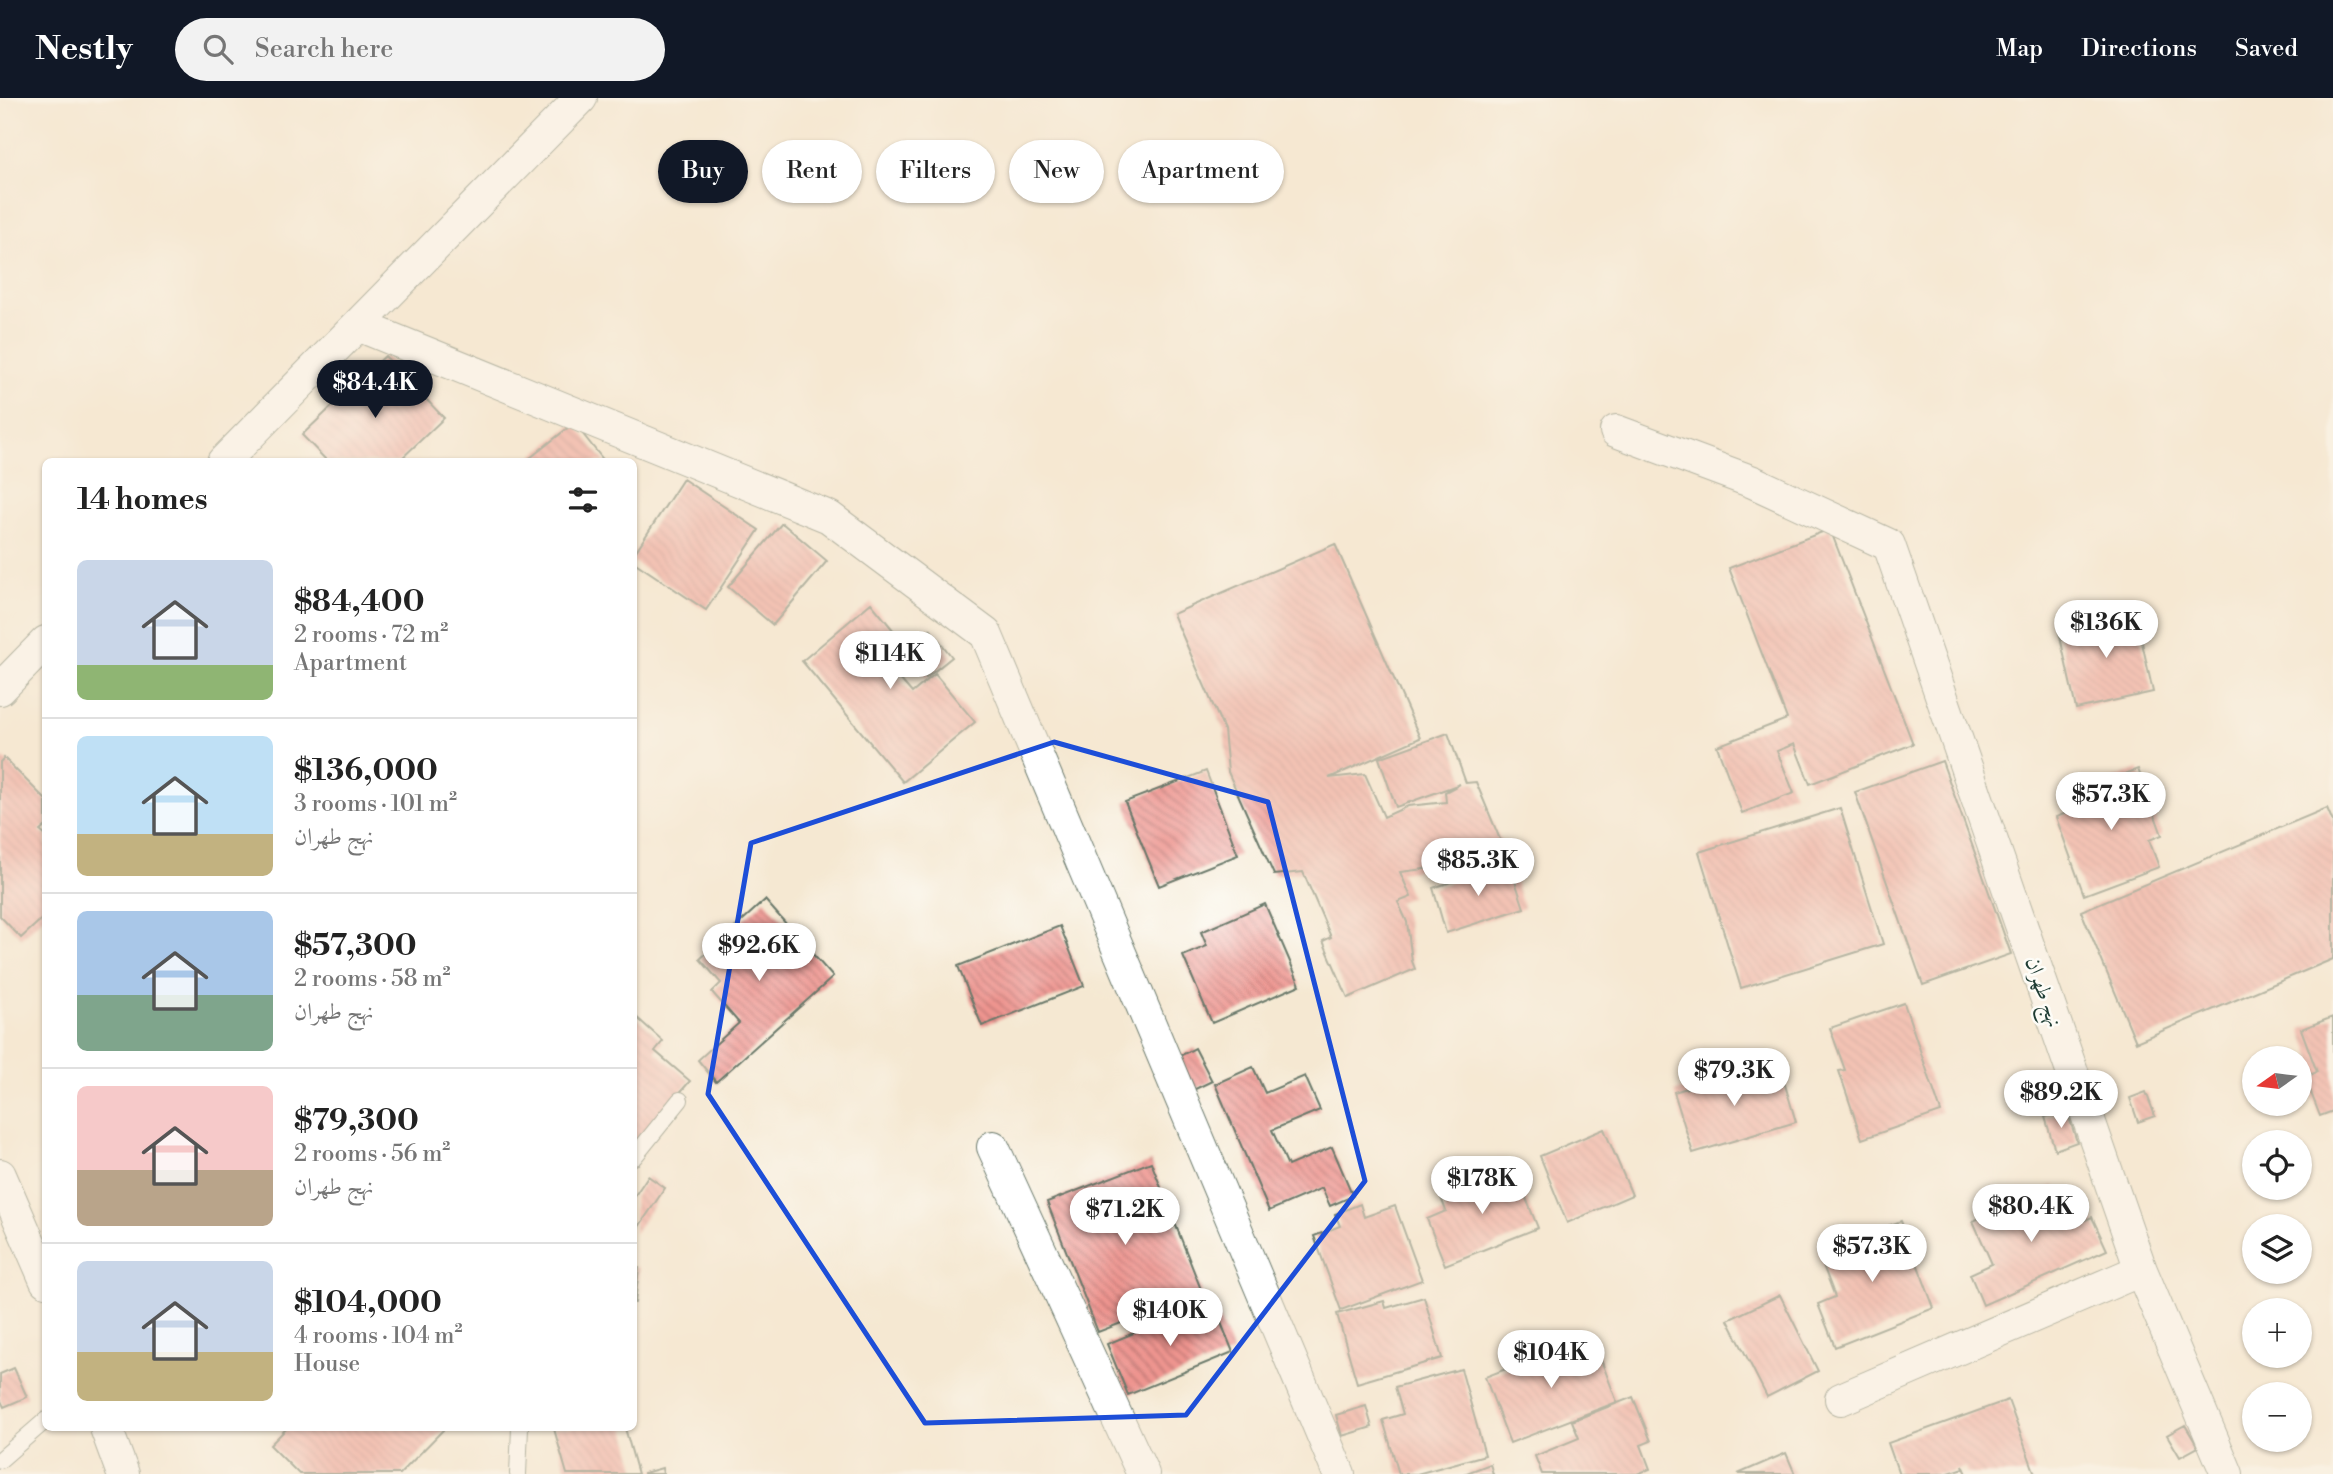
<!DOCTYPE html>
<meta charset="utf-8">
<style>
body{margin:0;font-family:"Libre Bodoni",Amiri,serif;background:#f2f2f2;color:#222;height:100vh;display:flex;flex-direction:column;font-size:26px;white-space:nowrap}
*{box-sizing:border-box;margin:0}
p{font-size:23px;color:#767676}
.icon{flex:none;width:38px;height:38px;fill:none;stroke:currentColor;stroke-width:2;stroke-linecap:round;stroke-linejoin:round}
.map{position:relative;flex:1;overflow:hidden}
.details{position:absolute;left:42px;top:360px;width:595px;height:973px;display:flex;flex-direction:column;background:#fff;border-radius:10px;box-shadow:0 2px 5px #0004}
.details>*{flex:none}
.hud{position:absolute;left:658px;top:42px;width:665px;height:63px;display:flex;gap:14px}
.needle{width:46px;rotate:256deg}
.tools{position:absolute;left:2242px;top:948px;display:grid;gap:14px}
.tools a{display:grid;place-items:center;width:70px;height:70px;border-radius:50%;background:#fff;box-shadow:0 2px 5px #0004;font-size:35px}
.price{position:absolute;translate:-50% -60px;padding:0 16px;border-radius:24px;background:#fff;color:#222;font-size:23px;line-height:46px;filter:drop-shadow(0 2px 4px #0008)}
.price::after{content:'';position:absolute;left:50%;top:42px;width:21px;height:16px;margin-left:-10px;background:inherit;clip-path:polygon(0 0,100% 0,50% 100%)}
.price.on{background:#111827;color:#fff}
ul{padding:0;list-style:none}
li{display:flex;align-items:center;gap:21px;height:175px;padding:0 35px}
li+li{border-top:2px solid #e0e0e0}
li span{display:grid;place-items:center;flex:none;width:196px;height:140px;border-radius:10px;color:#555}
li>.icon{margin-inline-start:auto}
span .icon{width:84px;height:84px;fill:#fffc;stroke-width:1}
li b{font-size:30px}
h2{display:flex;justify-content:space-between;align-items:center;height:84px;padding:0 35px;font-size:30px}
.chip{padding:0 24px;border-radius:32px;background:#fff;box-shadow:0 2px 5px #0004;font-size:24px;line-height:63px}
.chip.on{background:#111827;color:#fff}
header{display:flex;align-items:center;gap:42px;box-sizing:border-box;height:98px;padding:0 35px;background:#111827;color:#fff}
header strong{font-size:33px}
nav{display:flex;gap:38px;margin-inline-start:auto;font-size:24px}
.search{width:490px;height:63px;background:#f2f2f2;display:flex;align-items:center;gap:18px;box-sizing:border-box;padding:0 24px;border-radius:38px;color:#767676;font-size:26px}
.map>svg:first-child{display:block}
</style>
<header>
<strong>Nestly</strong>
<div class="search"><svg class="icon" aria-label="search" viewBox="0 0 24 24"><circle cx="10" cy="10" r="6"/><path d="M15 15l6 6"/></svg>Search here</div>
<nav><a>Map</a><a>Directions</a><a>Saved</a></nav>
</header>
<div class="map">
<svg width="2333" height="1376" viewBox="0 0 2333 1376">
<defs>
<pattern id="building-back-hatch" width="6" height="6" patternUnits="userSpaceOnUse" patternTransform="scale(1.75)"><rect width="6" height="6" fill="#ee948f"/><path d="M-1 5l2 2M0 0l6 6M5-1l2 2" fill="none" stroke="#c07a76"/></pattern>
</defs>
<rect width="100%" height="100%" fill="#fdfcf7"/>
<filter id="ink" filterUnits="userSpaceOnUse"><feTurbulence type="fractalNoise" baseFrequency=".0143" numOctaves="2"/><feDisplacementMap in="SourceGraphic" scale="14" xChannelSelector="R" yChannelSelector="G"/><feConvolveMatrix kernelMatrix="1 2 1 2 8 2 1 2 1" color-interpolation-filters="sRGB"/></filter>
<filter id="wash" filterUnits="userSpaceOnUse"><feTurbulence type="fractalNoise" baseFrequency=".00686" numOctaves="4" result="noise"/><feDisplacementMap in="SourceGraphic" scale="28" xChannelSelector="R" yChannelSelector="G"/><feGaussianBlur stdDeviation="1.57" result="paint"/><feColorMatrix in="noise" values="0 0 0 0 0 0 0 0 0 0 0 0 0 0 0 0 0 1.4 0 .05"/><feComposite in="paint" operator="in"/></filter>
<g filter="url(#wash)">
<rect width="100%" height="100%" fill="#f5e8d2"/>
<g id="blocks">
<path fill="url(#building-back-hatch)" d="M385,258l59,62 -46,44h-70l-26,-27z
M574,325l31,39h-80z
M683,381l76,51 -53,80 -72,-48v-8z
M782,425l45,38 -54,64 -45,-38z
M1830,431l83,215 -103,40 -16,-40 -17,7 17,42 -52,20 -25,-67 70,-27 -58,-151z
M1335,446l85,194 -91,40 36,-4 19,43 24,-11 38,-4 -1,-10 15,-8 -64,23 -17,-49 69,-25 18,50 10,-1 31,74 -55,24 -8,-17 -12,5 -32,4 11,25 -13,5 9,20 5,39 3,8 -67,29 -25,-57 8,-4 -28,-65 -29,3 -46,-103 -4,-42 -51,-116z
M871,505l36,44 23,-18 22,28 -26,21 -22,-27 -16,14 24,28 23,-19 40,48 -72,60 -101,-121z
M2135,513l18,81 -77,17 -18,-81z
M4,660l42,42v26l-6,5 6,5v79l-25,23 -21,-22v-154z
M1942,663l69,193 -88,31 -68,-193z
M2138,671l24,66 -13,5 10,27 -75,28 -28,-78 19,-7 -5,-16z
M1206,673l32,84 -79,31 -34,-84z
M1840,710l43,136 -142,44 -42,-136z
M2327,710l6,14v137l-197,83 -55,-131z
M1509,765l15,45 -78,25 -13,-45z
M765,802l68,77 -117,105 -18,-22 41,-37 -27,-31 9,-9 -21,-24z
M1265,806l35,81 -88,38 -29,-67 24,-10 -6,-14z
M1060,828l24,60 -102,40 -24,-60z
M1904,905l37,109 -79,27 -23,-68 6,-1 -15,-42z
M634,917l29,26 -8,10 35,30 -56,64z
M2333,919v94l-13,5 -15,-39 12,-5 -16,-43z
M1195,950l17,33 -27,13 -17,-32z
M1253,969l12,26 40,-17 15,34 -48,20 16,36 44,-19 21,49 -23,10 -8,-18 -53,23 -54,-127z
M1780,970l16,54 -103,31 -19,-61 73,-22 3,7z
M2146,994l9,24 -17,6 -8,-24z
M2067,1013l10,31 -22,8 -10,-33z
M1604,1031l28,66 -65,28 -27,-67z
M1151,1064l51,130 -104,40 -51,-130z
M1513,1068l25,62 -93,37 -18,-46 19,-8 -6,-16z
M648,1078l17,12 -31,46v-37z
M2054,1087l18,41 20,-9 15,33 -124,55 -13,-31 22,-10 -19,-43z
M1360,1106l4,13 31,-11 27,74 -81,30 -27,-74 26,-10 -5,-12z
M1901,1123l33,87 -99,39 -17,-43 17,-7 -17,-45z
M634,1169l5,1 -4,35h-1z
M1780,1197l38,76 -51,26 -39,-77z
M1424,1199l18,61 -85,25 -20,-69 47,-13 2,7z
M1212,1203l21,51 -105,43 -21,-51z
M1592,1238l25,66 -107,41 -25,-66z
M14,1270l13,29 -23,10 -4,-8v-25z
M1461,1271l24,86 -68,19h-18l-16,-54 20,-6 -8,-27z
M1633,1299l18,44 -10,4 9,24 -13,5h-95l-7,-18 44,-18 -7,-17z
M2008,1302l27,74h-68l-4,-9 1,3 -18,6h-47l-11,-31z
M1366,1308l6,21 -30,9 -6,-21z
M2185,1327l13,22 -18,10 -13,-22z
M287,1330h158l-45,46h-101l-29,-29z
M557,1330h68l13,46h-71l-13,-45z
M1786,1355l9,21h-57z
M1490,1366l3,10h-29z
M662,1370l1,6h-19v-1z"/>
</g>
</g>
<g filter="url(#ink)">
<use href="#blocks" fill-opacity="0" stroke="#6a796b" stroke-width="2"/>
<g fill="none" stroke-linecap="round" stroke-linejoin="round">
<defs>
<path id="lane" d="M634,1059l46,-57
M0,1362l46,-40
M518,1376l2,-46"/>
<path id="street" d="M358,227l471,192 157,117 353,840
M1616,333l137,51 136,63 252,725 86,204
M223,364l358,-364
M0,591l46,-47
M993,1049l150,327
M0,1077l46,106
M1841,1301l300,-129
M106,1330l17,46"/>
</defs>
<use href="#lane" stroke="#6a796b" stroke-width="18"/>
<use href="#street" stroke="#6a796b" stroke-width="34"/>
<use href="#lane" stroke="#fff" stroke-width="16"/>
<use href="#street" stroke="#fff" stroke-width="32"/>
</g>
</g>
<path d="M0 0H2333V1376H0ZM1054,644l214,60 97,379 -179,234 -261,8 -217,-329 43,-251z" fill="#f5e8d2" fill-opacity=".55" fill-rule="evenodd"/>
<path fill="none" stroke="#1d4ed8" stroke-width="5" stroke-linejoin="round" d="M1054,644l214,60 97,379 -179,234 -261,8 -217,-329 43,-251z"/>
<g text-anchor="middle" stroke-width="5" stroke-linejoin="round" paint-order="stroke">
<g font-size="21" fill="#1f3d34" stroke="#fdfcf7">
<text transform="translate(2044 894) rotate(71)" y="7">نهج طهران</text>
</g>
</g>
</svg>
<div class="tools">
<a><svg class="needle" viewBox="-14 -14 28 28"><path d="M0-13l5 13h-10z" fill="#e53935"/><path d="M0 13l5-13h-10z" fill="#767676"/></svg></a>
<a><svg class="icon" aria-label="locate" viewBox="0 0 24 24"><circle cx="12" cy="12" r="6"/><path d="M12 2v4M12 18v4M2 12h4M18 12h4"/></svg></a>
<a><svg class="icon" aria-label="layers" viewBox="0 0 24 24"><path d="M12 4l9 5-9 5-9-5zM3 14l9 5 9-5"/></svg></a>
<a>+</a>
<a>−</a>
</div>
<b class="price on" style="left:375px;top:322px">$84.4K</b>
<b class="price" style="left:2106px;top:562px">$136K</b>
<b class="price" style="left:890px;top:593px">$114K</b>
<b class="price" style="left:2111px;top:734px">$57.3K</b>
<b class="price" style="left:1478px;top:800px">$85.3K</b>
<b class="price" style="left:759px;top:885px">$92.6K</b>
<b class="price" style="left:1734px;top:1010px">$79.3K</b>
<b class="price" style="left:2061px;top:1032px">$89.2K</b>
<b class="price" style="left:1482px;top:1118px">$178K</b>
<b class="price" style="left:2031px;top:1146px">$80.4K</b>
<b class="price" style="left:1125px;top:1149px">$71.2K</b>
<b class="price" style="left:1872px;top:1186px">$57.3K</b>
<b class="price" style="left:1170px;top:1250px">$140K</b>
<b class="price" style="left:1551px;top:1292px">$104K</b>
<div class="hud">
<a class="chip on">Buy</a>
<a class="chip">Rent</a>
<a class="chip">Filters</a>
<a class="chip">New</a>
<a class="chip">Apartment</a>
</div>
<section class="details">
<h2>14 homes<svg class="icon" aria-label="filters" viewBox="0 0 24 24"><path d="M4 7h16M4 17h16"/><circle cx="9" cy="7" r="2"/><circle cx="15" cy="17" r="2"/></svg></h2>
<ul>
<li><span style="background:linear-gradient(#c9d6e8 75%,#8fb573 0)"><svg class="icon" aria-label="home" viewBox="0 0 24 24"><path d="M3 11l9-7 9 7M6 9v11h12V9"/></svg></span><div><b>$84,400</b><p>2 rooms · 72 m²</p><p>Apartment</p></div></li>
<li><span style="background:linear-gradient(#bfe0f5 70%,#c2b280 0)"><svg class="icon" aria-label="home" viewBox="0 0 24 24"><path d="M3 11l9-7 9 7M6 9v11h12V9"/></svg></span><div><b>$136,000</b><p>3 rooms · 101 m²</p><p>نهج طهران</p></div></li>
<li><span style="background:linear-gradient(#a9c7e8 60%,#7fa58c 0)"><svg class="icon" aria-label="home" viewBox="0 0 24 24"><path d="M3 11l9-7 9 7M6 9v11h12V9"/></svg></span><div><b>$57,300</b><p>2 rooms · 58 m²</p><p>نهج طهران</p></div></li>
<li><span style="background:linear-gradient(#f6c9c9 60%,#b9a48a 0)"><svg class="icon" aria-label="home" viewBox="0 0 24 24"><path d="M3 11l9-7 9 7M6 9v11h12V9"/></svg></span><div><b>$79,300</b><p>2 rooms · 56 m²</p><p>نهج طهران</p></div></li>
<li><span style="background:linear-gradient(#c9d6e8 65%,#c2b280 0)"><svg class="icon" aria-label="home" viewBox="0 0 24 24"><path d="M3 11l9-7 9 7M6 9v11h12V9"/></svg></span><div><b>$104,000</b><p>4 rooms · 104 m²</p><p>House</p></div></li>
</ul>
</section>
</div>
